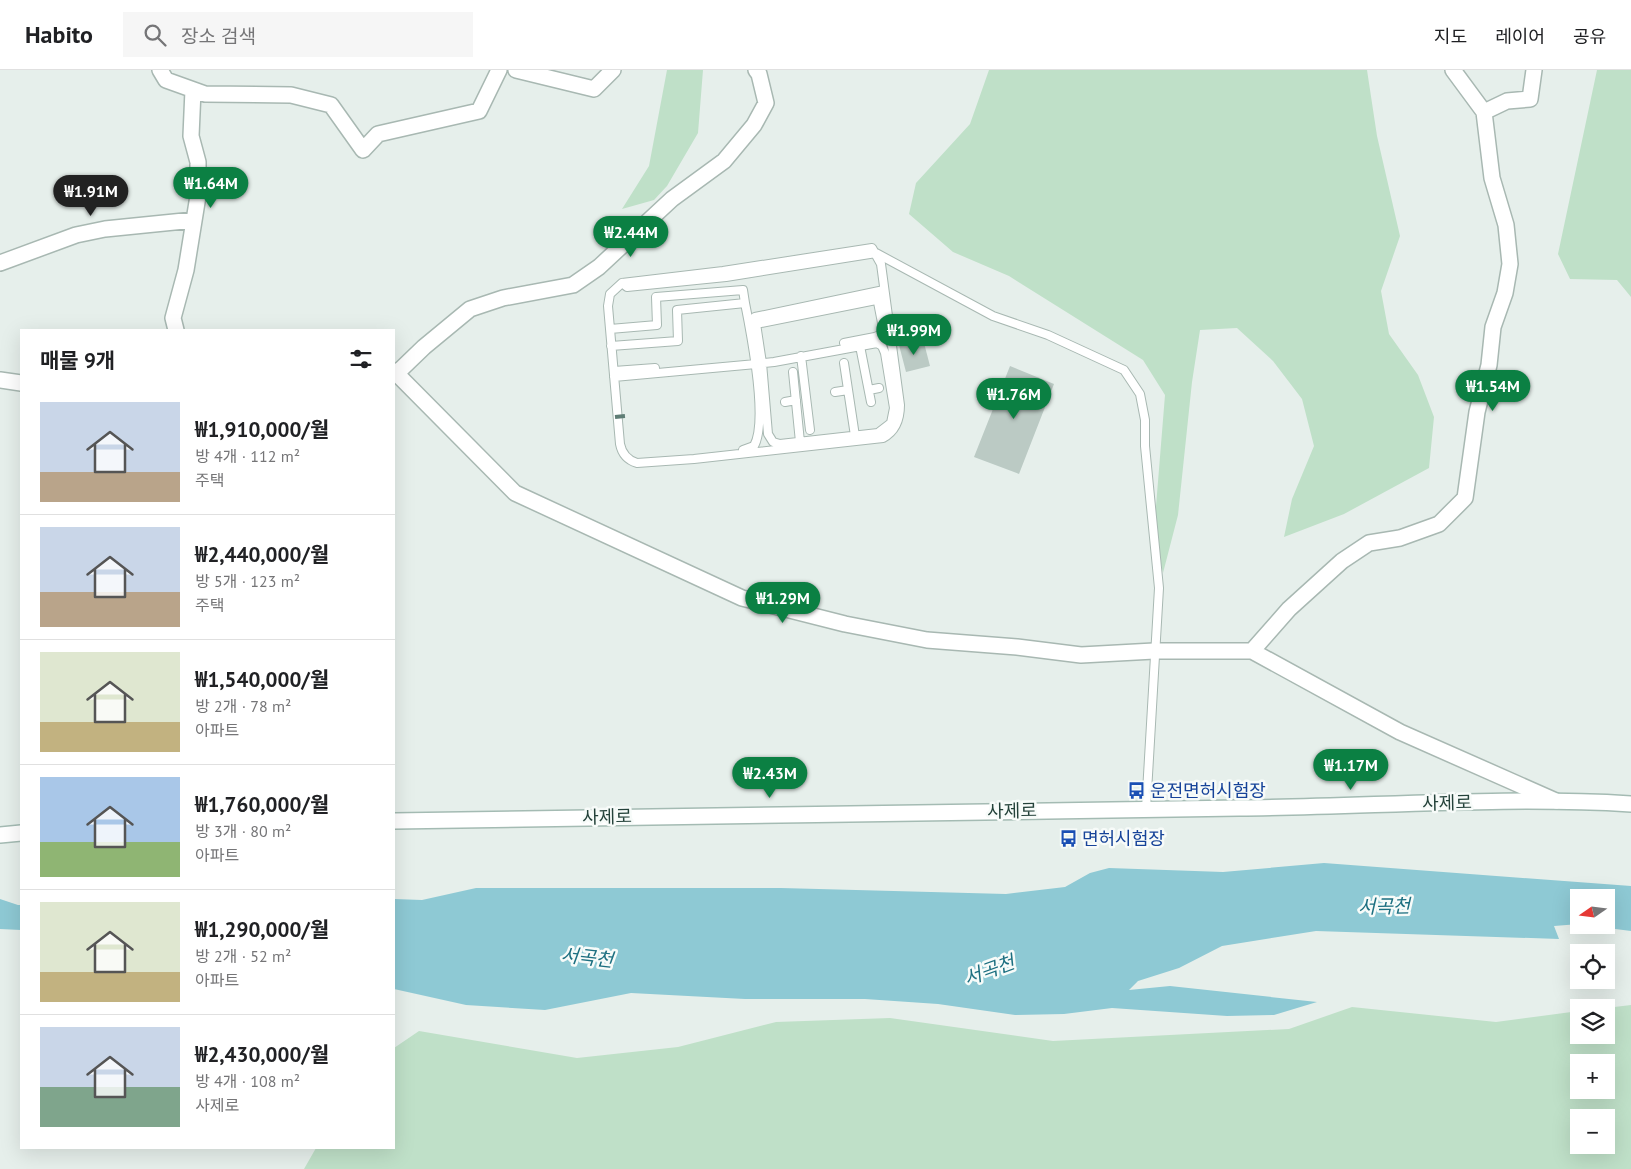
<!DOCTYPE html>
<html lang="ko">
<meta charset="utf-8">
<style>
body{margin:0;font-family:"PT Sans","Noto Sans KR",sans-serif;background:#f6f6f6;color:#202124;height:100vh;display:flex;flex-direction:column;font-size:19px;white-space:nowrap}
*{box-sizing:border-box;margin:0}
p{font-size:16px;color:#757577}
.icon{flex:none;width:28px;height:28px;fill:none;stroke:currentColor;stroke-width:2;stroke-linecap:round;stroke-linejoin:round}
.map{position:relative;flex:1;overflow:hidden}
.panel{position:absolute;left:20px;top:259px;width:375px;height:820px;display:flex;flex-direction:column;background:#fff;border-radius:0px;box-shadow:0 5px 20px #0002}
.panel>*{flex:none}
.needle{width:32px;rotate:256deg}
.tools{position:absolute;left:1570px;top:819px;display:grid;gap:10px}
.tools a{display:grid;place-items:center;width:45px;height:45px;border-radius:0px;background:#fff;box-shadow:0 5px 20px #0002;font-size:25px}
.price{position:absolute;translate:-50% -42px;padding:0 11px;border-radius:18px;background:#0b8043;color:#fff;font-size:16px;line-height:32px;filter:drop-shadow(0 1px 2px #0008)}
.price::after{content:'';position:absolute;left:50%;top:30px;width:15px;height:11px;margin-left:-8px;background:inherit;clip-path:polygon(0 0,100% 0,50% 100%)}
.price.current{background:#222;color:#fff}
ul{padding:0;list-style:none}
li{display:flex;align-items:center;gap:15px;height:125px;padding:0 20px}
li+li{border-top:1px solid #e0e0e0}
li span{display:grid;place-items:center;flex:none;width:140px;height:100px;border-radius:0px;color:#555}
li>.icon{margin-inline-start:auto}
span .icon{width:60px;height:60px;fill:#fffc;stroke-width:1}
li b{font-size:21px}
h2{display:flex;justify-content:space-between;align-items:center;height:60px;padding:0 20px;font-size:21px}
header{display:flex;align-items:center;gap:30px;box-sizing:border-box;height:70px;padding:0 25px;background:#fff;border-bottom:1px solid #e0e0e0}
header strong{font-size:24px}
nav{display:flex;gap:28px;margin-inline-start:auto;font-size:18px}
.search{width:350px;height:45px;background:#f6f6f6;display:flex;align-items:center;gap:12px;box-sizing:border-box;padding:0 18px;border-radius:0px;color:#757577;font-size:19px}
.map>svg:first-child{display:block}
</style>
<header>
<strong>Habito</strong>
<div class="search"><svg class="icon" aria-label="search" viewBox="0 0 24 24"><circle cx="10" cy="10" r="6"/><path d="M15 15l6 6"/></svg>장소 검색</div>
<nav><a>지도</a><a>레이어</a><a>공유</a></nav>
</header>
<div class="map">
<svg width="1631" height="1099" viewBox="0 0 1631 1099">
<rect width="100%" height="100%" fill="#e6efeb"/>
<path fill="#bfe0c8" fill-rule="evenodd" d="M667,0h36l-5,63 -31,53 -13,14 -32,9 27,-43z
M989,0h378l10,66 23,100 -19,55 8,43 29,41 16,42 -5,51 -85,46 -60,23 8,-38 22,-53 -12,-47 -29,-38 -36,-33 -37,2 -8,52 -14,133 -15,58 -9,-42 11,-136 -22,-35 -134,-84 -56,-24 -44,-38 7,-31 54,-59z
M1597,0h34v227l-14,-17 -47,-1 -12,-25z
M1631,935v164h-1327l12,-21h78v-100l25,-17 158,27 101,-11 98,-25 114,-4 163,23 236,-12 63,-22 144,15 83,-11v24h27v-27zM1579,992h27v28h-27zM1579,1048h27v27h-27z"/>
<path fill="#8ec9d4" d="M1324,793l307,23v45l-47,-6h22v-27h-27v26l-25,2 5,13 -243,-8 -94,15 -43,22 -41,13 -9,9 41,-4 147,16 -43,13 -47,1 -115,-8 -48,6 -49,1 -77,-11 -73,-5h-120l-114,-6 -86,17 -79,-5 -72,-16v-90l28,1 54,-12h305l225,6 59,-7 25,-14 19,-5 114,4z
M0,829l18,6h3v25l-21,-1z"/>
<path fill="#bbcac4" d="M923,269l7,27 -24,6 -7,-27z
M1010,296l44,18 -35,90 -45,-17z"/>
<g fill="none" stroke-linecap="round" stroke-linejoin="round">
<defs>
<path id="lane" d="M872,178l9,16 19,141c0,15 -4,26 -17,33l-189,21 -57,4c-10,-3 -15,-9 -17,-19l-12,-138 2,-12 12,-11 101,-12z
M622,213l5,4 99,-10 150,-24 117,63 55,19 76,35 16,24 5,26v26l14,142 -13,221
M756,254l125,-25
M610,259l47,-4 -1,-28 87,-7 2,13
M844,273l31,-6 9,-4 -8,-41
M611,276l67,-5 -1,-31 68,-7c6,30 23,118 9,143l-11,4
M860,276l11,56
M801,286l9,74
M844,293l11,73
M614,301l41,-3
M793,302l7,70
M614,307l142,-13 18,-2 103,-19 5,3 3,7 9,55 -3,15 -13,10 -98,11 -7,-2 -5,-8 -6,-71 -7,-46 129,-27
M869,320l10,-2
M835,322l13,-2
M785,332l11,-2"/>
<path id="street" d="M160,0l6,10 39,14 86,1 40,10 32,45 15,-16 101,-23 20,-41
M516,0l78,19 19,-19
M1484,42l23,-11 23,-2 4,-29
M0,193l76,-28 29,-6 89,-9
M176,260l-3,-12 13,-48 12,-74v-34l-7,-26 2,-46
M394,301l121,122 227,105 103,26 82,16 90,7 64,8 73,-4h98l148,81 156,69
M397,303l27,-26 46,-38 33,-11 70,-13 26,-18 73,-68 52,-38 30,-36 12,-22 -7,-29 -3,-4
M0,310l21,3
M1252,581l37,-42 53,-48 27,-18 31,-5 39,-14 26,-26 12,-86 12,-47 4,-38 12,-34 5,-29 -4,-39 -14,-47 -8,-66 -31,-42"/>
<path id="secondary" d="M394,751c282,-4 563,-9 845,-13 131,-1 262,-12 392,-4
M0,765l21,-2"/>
</defs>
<use href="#lane" stroke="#a8b8b2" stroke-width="10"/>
<use href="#street" stroke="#a8b8b2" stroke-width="18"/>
<use href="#secondary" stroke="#a4bbb3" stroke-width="18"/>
<use href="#lane" stroke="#fff" stroke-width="8"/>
<use href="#street" stroke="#fff" stroke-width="15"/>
<use href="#secondary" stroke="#fff" stroke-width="15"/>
<path stroke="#5f7d75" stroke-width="4" stroke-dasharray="10 5" stroke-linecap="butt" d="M615,347l10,-1"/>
</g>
<defs>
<symbol id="bus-bare" viewBox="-9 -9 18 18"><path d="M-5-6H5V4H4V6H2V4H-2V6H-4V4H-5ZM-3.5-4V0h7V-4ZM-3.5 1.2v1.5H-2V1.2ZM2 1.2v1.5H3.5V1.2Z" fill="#1a4fb4" stroke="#f7fbf9" stroke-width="2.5" paint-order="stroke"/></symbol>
</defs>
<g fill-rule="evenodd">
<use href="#bus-bare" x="1124" y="708" width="25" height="25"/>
<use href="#bus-bare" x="1056" y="756" width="25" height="25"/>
</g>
<g text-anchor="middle" stroke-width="5" stroke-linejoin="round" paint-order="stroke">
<g font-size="18" fill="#164399" stroke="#f7fbf9" text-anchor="start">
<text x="1150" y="727">운전면허시험장</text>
<text x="1082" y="775">면허시험장</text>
</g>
<g font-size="18" fill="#24423a" stroke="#f7fbf9">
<text transform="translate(1447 733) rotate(-1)" y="6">사제로</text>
<text transform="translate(1012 741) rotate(-1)" y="6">사제로</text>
<text transform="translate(607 747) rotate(-1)" y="6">사제로</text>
</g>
<g font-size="19" font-style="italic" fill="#1c6f80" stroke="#f7fbf9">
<text transform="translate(1384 836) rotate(-1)" y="7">서곡천</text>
<text transform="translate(587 887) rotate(6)" y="7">서곡천</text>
<text transform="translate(989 900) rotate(-20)" y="7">서곡천</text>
</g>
</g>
</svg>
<div class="tools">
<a><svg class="needle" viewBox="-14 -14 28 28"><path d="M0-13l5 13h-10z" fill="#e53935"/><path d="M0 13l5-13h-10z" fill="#757577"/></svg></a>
<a><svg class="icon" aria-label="locate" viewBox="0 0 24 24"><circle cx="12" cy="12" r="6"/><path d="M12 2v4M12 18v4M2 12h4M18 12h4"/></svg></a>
<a><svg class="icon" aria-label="layers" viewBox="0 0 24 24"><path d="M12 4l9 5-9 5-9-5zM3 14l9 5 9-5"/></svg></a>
<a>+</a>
<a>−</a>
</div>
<b class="price" style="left:211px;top:139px">₩1.64M</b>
<b class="price current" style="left:91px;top:147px">₩1.91M</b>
<b class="price" style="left:631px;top:188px">₩2.44M</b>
<b class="price" style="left:914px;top:286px">₩1.99M</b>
<b class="price" style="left:1493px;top:342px">₩1.54M</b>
<b class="price" style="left:1014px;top:350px">₩1.76M</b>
<b class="price" style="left:783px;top:554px">₩1.29M</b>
<b class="price" style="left:1351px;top:721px">₩1.17M</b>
<b class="price" style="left:770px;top:729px">₩2.43M</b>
<section class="panel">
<h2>매물 9개<svg class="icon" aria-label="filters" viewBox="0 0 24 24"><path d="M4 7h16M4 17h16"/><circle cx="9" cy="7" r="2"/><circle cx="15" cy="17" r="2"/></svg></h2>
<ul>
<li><span style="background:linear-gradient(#c9d6e8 70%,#b9a48a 0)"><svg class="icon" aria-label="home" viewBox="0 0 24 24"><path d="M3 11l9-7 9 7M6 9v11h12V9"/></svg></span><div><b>₩1,910,000/월</b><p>방 4개 · 112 m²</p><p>주택</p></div></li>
<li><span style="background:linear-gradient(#c9d6e8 65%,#b9a48a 0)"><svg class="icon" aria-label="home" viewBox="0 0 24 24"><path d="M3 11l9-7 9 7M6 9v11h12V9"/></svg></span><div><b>₩2,440,000/월</b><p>방 5개 · 123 m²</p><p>주택</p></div></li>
<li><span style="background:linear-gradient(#dfe7d0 70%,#c2b280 0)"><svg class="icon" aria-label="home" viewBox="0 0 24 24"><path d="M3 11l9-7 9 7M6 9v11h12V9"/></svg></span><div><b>₩1,540,000/월</b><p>방 2개 · 78 m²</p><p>아파트</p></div></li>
<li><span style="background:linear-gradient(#a9c7e8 65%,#8fb573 0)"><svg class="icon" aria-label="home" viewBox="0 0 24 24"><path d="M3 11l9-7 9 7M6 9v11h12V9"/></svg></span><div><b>₩1,760,000/월</b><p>방 3개 · 80 m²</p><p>아파트</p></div></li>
<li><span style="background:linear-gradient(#dfe7d0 70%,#c2b280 0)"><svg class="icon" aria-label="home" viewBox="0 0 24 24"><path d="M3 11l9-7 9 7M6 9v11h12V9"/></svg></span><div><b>₩1,290,000/월</b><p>방 2개 · 52 m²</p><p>아파트</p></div></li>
<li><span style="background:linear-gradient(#c9d6e8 60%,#7fa58c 0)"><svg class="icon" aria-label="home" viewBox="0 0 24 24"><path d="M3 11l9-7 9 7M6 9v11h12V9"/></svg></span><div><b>₩2,430,000/월</b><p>방 4개 · 108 m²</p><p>사제로</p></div></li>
</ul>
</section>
</div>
